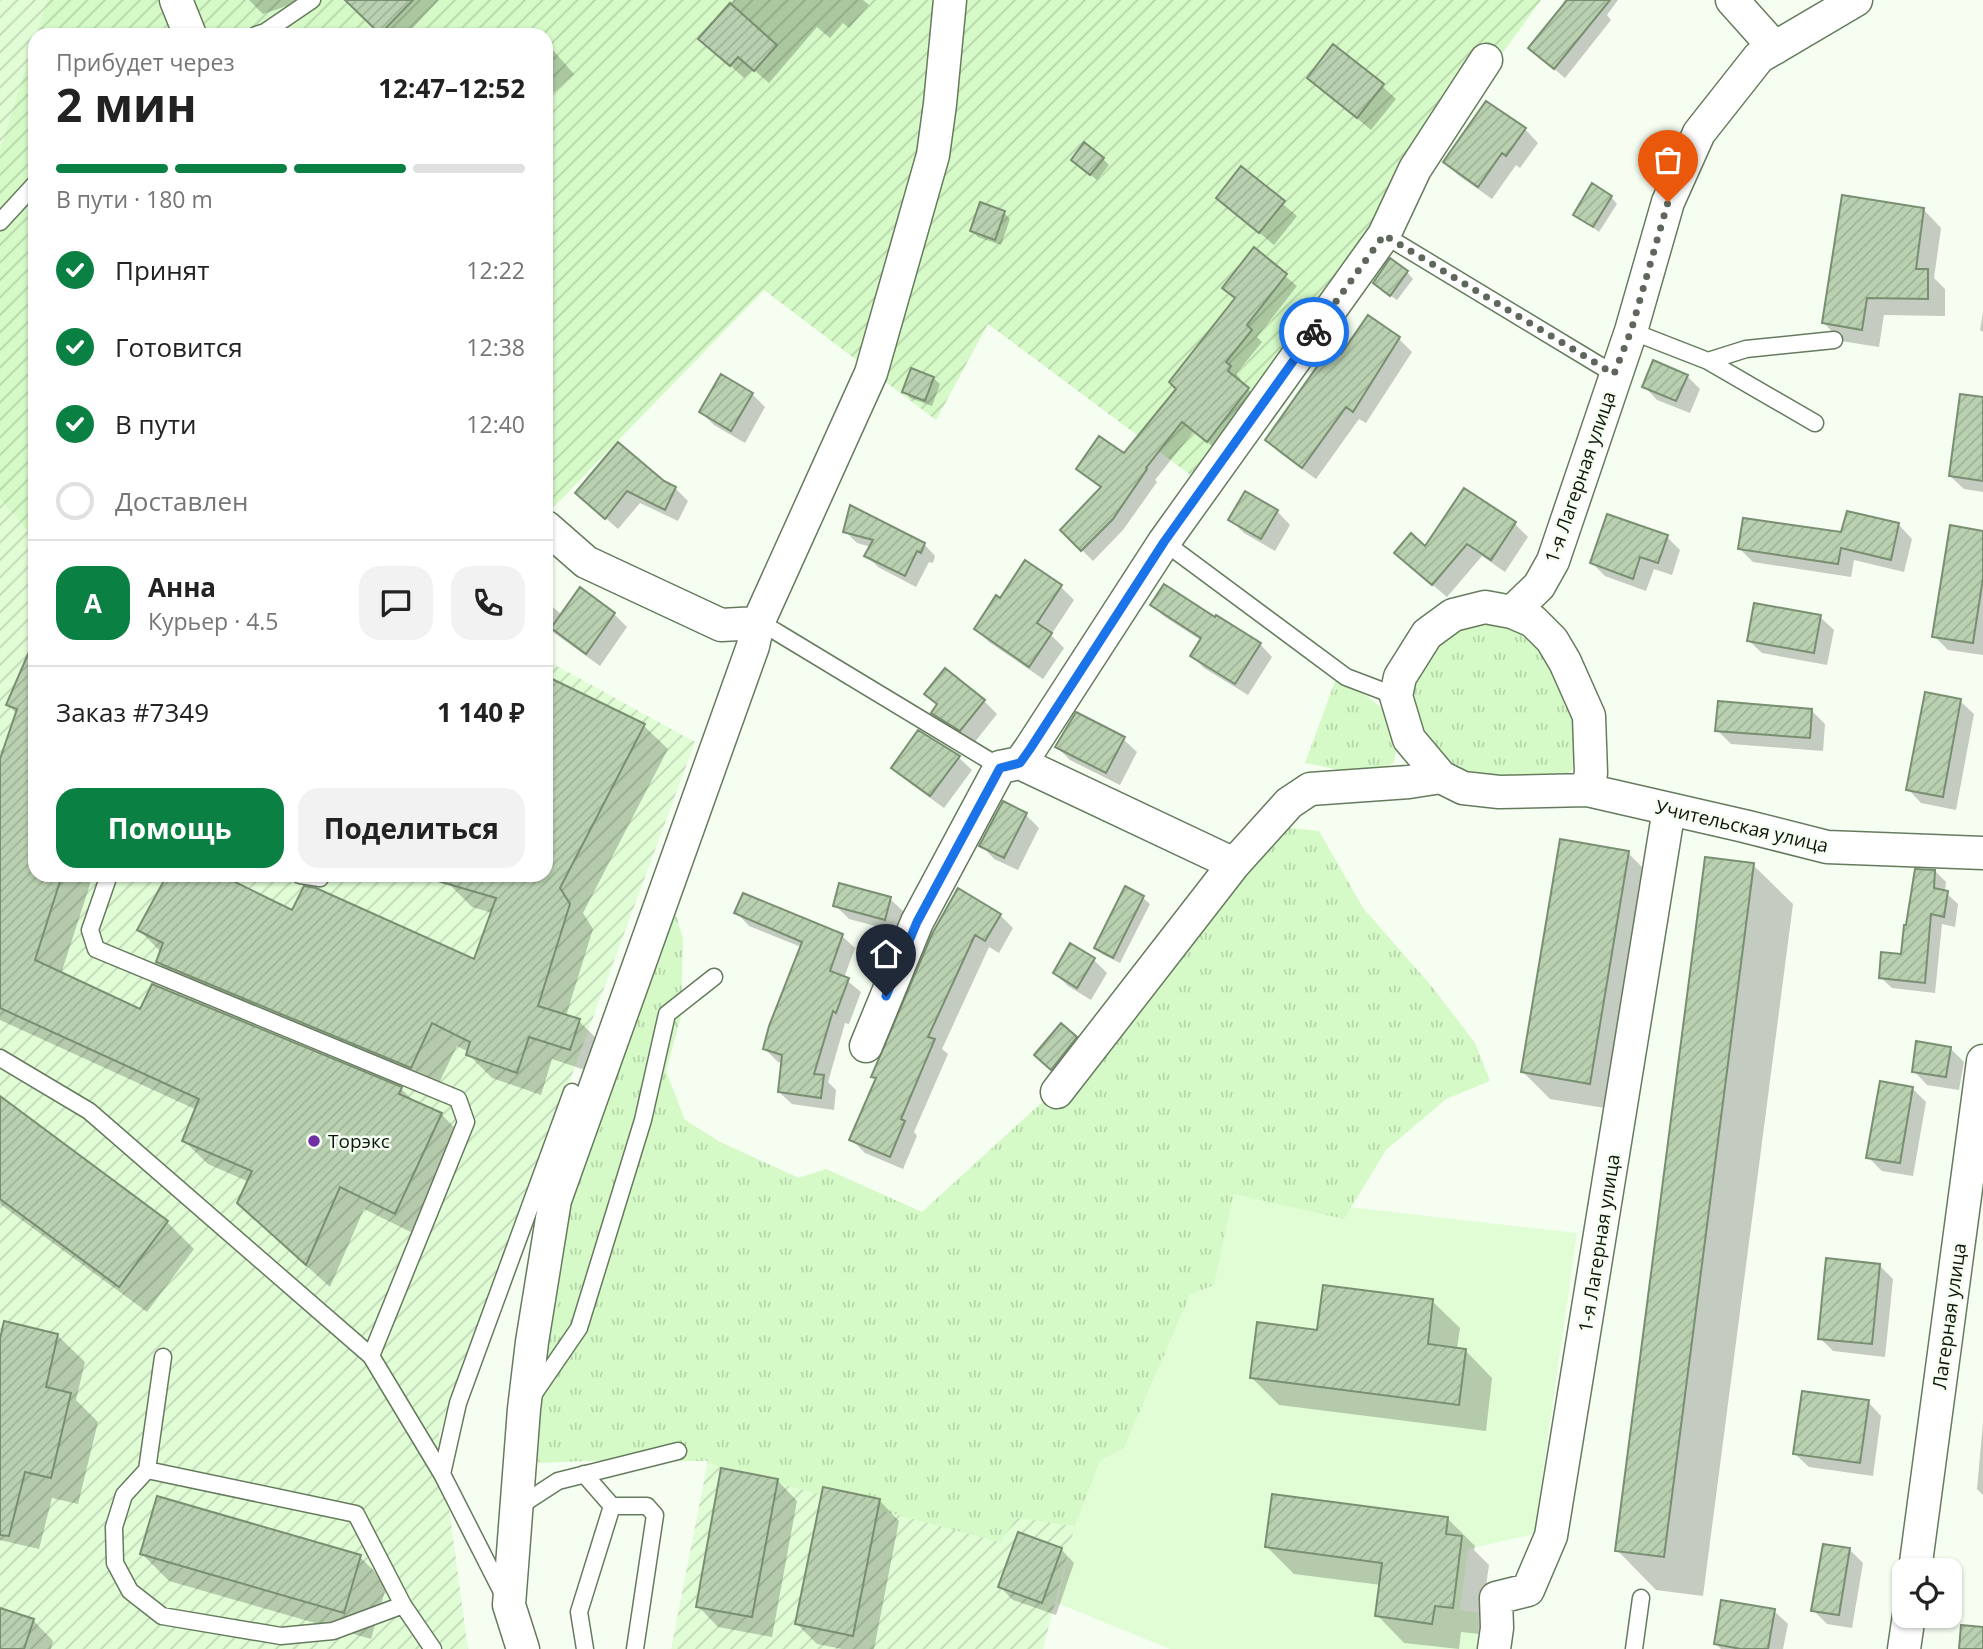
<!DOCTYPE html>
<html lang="ru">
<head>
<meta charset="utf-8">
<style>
	:root { --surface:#fff; --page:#f2f2f2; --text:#222; --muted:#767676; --line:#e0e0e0; --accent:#0b8043 }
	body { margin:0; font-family:"Open Sans",sans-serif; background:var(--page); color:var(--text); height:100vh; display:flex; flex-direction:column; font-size:26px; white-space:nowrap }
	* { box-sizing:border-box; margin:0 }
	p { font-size:23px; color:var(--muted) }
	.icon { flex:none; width:38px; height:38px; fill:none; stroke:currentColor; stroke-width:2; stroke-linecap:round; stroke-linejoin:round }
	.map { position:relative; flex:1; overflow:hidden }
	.panel { position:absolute; left:28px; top:28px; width:525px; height:854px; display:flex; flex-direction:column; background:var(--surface); border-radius:21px; box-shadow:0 2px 5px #0004 }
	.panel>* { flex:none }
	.fabs { position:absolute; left:1892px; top:1558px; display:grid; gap:14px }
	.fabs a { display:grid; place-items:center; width:70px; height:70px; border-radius:14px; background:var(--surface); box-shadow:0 2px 5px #0004; font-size:35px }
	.pin { position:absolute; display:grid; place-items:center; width:60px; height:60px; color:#fff; margin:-72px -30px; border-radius:50% 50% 50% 0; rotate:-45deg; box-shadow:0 0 7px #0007 }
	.pin .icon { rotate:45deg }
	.courier { position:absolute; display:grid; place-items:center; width:70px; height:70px; margin:-35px; border:5px solid #1a73e8; border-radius:50%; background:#fff; color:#222; box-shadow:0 2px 9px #0007 }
	.summary em { font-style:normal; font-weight:700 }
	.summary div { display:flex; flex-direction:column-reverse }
	.summary { display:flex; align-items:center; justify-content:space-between; height:119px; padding:0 28px }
	h1 { font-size:46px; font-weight:700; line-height:52px }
	.bar { display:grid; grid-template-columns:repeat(4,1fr); gap:10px 7px; align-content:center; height:84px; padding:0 28px }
	.bar i { height:9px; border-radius:5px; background:var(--line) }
	.bar .current { background:var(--accent) }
	.bar p { grid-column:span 4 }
	.line { display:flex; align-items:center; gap:18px; padding:0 28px; border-top:2px solid var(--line) }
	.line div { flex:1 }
	.round { display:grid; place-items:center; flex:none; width:74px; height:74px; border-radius:21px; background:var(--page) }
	ol { padding:0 28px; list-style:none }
	li { display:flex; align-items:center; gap:21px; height:77px }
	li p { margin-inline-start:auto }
	li .icon { padding:7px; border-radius:50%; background:var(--accent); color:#fff; stroke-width:4 }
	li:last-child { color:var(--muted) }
	li i { width:38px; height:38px; border:4px solid var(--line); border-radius:50% }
	.action { display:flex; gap:14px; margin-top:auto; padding:14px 28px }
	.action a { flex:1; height:80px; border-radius:21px; background:var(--accent); color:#fff; font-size:28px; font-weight:700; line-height:80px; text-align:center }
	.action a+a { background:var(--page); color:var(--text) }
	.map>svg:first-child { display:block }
	.built { fill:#e1fdd6 }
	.industrial { fill:url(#industrial-furrows) }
	.grass { fill:url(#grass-tufts) }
	.garden { fill:url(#garden-furrows) }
	.shadow { fill:#0003 }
	.building { fill:url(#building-hatch); stroke:#7a8f72; stroke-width:2 }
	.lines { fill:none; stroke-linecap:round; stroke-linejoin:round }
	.service-casing { stroke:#667b5e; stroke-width:19 }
	.minor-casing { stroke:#667b5e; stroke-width:35 }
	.service { stroke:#fff; stroke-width:16 }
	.minor { stroke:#fff; stroke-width:32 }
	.done { stroke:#5f675c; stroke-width:7; stroke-dasharray:0 12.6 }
	.route { stroke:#1a73e8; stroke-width:9 }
	.poi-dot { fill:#722fa4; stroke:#f5fef1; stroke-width:2.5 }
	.labels { text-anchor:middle; stroke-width:5; stroke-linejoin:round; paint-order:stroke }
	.street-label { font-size:19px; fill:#0e160b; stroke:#f5fef1 }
	.poi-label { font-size:19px; fill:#0e160b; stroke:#f5fef1; text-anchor:start }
</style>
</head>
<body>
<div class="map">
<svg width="1983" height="1649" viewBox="0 0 1983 1649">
	<defs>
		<pattern id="industrial-furrows" width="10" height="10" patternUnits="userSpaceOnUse" patternTransform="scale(1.75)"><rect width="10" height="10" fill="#e1fdd6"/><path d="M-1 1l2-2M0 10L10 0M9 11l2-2" fill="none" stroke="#c0d8b6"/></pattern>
		<pattern id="grass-tufts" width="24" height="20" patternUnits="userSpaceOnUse" patternTransform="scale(1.75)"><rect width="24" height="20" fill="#d5f9c7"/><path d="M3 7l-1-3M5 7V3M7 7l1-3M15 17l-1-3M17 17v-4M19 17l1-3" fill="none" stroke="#b6d5aa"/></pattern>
		<pattern id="garden-furrows" width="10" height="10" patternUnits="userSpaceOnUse" patternTransform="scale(1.75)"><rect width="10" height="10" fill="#d5f9c7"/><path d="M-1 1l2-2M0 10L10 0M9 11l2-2" fill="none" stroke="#b6d5aa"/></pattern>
		<pattern id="building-hatch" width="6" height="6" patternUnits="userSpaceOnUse" patternTransform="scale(1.75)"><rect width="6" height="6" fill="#bad1b1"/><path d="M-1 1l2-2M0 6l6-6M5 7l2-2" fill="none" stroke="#9fb397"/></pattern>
	</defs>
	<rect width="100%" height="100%" fill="#f5fef1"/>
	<path class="built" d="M1234 1194 1577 1233 1534 1534 1468 1549 1460 1610 1479 1613 1477 1649H1170L1057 1603 1075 1526 1100 1461 1124 1448 1190 1295 1214 1285Z"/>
	<path class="industrial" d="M0 0H47L0 150Z
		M0 499 35 539V875H546V660L695 742 439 1434 468 1649H0Z
		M708 1461 722 1468 1075 1526 1043 1649H671Z"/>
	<path class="grass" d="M1488 617 1530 635 1553 665 1571 701 1579 735 1577 762 1572 770 1561 779 1466 776 1439 754 1419 728 1410 704 1416 666 1436 638Z
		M1336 679C1359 691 1397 709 1397 740 1397 747 1395 755 1394 762 1371 780 1333 768 1305 763Z
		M1281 827 1319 831 1363 908 1433 988 1475 1043 1490 1081 1446 1099 1386 1150 1344 1219 1234 1194 1214 1285 1190 1295 1124 1448 1100 1461 1075 1526 1017 1518 1003 1537V1543L721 1468 708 1461H584L539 1463 532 1445 563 1203 671 898 683 939 681 1016 666 1071 685 1120 720 1142 799 1178 826 1169 922 1212 1040 1104 1060 1098Z"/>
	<path class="garden" d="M47 0H1541L1501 55 1386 237 1209 492 1188 473 988 324 936 420 764 290 546 515V35H36Z
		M35 38V539L0 499V150Z"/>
	<path class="shadow" d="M249 0H304L263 14Z
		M361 0H439L406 35H383L354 7Z
		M734 0H863L869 5 849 28 843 23 830 38 817 27 769 83 753 69 744 78 701 39Z
		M1565 0H1618L1607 15 1611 20 1565 78 1540 57 1565 5 1563 2Z
		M551 48 574 74 554 92 546 84V52Z
		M1309 78 1382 86 1396 99 1371 130Z
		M1525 129 1538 143 1520 168 1516 165 1492 199 1458 175 1445 162Z
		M1103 159 1109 165 1097 180 1079 166Z
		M1241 169 1297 216 1274 245 1218 198Z
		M1611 197 1617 204 1599 232 1575 214Z
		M1924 210 1941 228 1934 278 1945 289V316L1884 315 1879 347 1841 341 1824 323Z
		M1004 213 1010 219 1001 245 978 237 972 231Z
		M1254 250 1297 286 1257 337 1262 342 1236 374 1241 379 1239 381 1259 400 1218 451 1194 431 1155 480 1157 482 1123 530 1093 561 1062 530 1102 489 1078 469 1124 456 1178 389 1236 299 1224 288Z
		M1407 272 1413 279 1397 300 1381 289Z
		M1983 312V332L1980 330Z
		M1368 317 1399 339 1412 352 1366 423 1359 419 1316 479 1280 453 1267 440 1341 356Z
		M1687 376 1700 389 1690 413 1657 400 1644 386Z
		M933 378 940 384 932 406 910 398 904 391Z
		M752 394 765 407 745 443 714 425 701 412Z
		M1983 399V492L1964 489 1950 476Z
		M663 482 675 488 688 501 678 521 640 503 618 529 577 493Z
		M1277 511 1290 525 1275 551 1244 533 1231 520Z
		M1848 513 1899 525 1912 539 1904 572 1854 560 1851 577 1753 562 1740 549 1842 534Z
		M1515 524 1528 537 1505 572 1482 556 1447 597 1410 566 1425 548Z
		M845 531 924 544 935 556 933 563 929 562 916 587 878 567 867 556 871 547 857 543Z
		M1983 533V655L1948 650 1934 636Z
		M1667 537 1680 550 1672 575 1654 569 1646 591 1605 576 1592 563Z
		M1061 587 1074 600 1051 635 1064 648 1043 679 989 642 976 629 1001 600Z
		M546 601 562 615 614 614 627 627 600 666 546 627Z
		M1152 605 1260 644 1272 657 1248 695 1204 668 1192 656 1202 641 1165 617Z
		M1820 617 1834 630 1827 665 1762 653 1748 640Z
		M35 669V875H93L61 974 141 1011 401 1089 415 1102 441 1114 465 1138 419 1236 364 1209 330 1287 263 1227 249 1182 208 1164 184 1141 197 1110 0 1020V765L17 714 8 705Z
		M546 678 644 726 668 749 583 913 593 929 566 1016 579 1021 603 1045 594 1073 552 1059 541 1095 492 1078 468 1054 469 1052 457 1046 435 1091 181 986 158 962 161 952 139 930 169 875H327L325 880 219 876 293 912 475 962 492 913 472 907 448 883 451 875H546Z
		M984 701 997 714 974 743 946 726 933 713Z
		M1960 701 1974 714 1956 810 1921 803 1908 789Z
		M1811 710 1825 724 1823 751 1731 744 1717 730Z
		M1123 739 1137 752 1120 785 1070 760 1057 747Z
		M958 757 972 770 944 808 907 781 894 768Z
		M1026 815 1039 828 1018 870 994 859 981 845Z
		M1628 853 1655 880 1617 1110 1550 1099 1523 1072Z
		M1753 865 1793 904 1703 1596 1656 1590 1617 1550Z
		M1935 871 1946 882 1945 892 1958 904 1955 927 1942 924 1935 993 1892 988 1880 977 1903 956Z
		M1125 888 1143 898 1150 904 1120 963 1102 954 1096 948Z
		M959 891 1000 915 1013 928 999 953 989 947 942 1049 948 1054 914 1132 917 1136 903 1169 865 1153 851 1139 877 1080 873 1076Z
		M890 899 904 912 898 932 849 919 835 905Z
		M737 913 842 936 855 948 844 978 861 992 849 1024 845 1023 828 1082 836 1090 834 1110 792 1104 779 1092 783 1063 778 1062 765 1049 801 947 749 926Z
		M1071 946 1094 960 1107 973 1091 1000 1068 986 1055 973Z
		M1075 1038 1089 1051 1065 1082 1050 1068Z
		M1950 1048 1964 1062 1959 1090 1927 1085 1914 1071Z
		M1912 1088 1926 1102 1913 1176 1882 1171 1868 1157Z
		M0 1098 167 1222 194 1249 147 1312 0 1204Z
		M1879 1265 1893 1279 1885 1357 1833 1351 1820 1338Z
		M1432 1301 1460 1328 1457 1349 1465 1350 1492 1378 1486 1431 1279 1405 1252 1378 1319 1332Z
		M57 1335 85 1362 76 1400 98 1422 78 1504 52 1498 39 1549 0 1540V1347Z
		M1868 1402 1881 1416 1873 1476 1809 1467 1795 1454Z
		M1983 1422V1495L1977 1489Z
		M777 1480 797 1501 772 1637 718 1627 698 1606Z
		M879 1500 899 1521 874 1649H842L817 1644 797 1624Z
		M1448 1519 1475 1546 1474 1550 1489 1565 1479 1634 1461 1632 1459 1649 1404 1643 1377 1615 1381 1585 1294 1574 1267 1547Z
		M1061 1549 1074 1563 1056 1615 1013 1600 1000 1587Z
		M1850 1550 1863 1563 1852 1628 1827 1624 1813 1610Z
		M142 1554 360 1557 387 1584 371 1639 169 1581Z
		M0 1610 33 1620 53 1641 51 1649H0Z
		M1774 1611 1788 1624 1783 1649H1721L1715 1643Z"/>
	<path class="building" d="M345 0H413L380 34Z
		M1567 0H1610L1554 69 1528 48Z
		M730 3 777 45 754 71 738 57 730 66 698 39Z
		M1333 44 1384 84 1357 118 1307 78Z
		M1486 101 1526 128 1506 156 1502 153 1478 187 1443 162Z
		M1084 142 1104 158 1090 175 1071 160Z
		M1241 166 1285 201 1259 233 1216 198Z
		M1592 183 1612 196 1593 227 1573 215Z
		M1842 195 1924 208 1916 269H1928V299L1867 298 1862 330 1822 323Z
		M980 202 1005 211 995 240 970 231Z
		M1254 247 1287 274 1247 325 1252 330 1226 362 1231 366 1228 371 1249 388 1207 442 1182 422 1146 468 1147 469 1113 519 1081 551 1060 530 1101 487 1076 469 1099 436 1124 453 1176 389 1169 382 1235 298 1222 288Z
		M1390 258 1408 271 1390 296 1373 283Z
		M1368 315 1400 337 1353 412 1346 407 1302 468 1265 440 1331 347 1341 354Z
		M1653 360 1688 375 1676 401 1642 387Z
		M911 368 934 377 925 401 902 392Z
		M721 374 753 393 731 431 699 412Z
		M1960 394 1983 397V481L1949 476Z
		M618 442 664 481 676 487 665 510 627 491 605 519 575 493Z
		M1464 488 1516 522 1491 560 1467 544 1432 585 1394 553 1411 533 1425 546Z
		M1245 491 1278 510 1261 539 1228 520Z
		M850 505 925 543 921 553 917 551 905 576 864 556 873 540 843 532Z
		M1847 511 1899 523 1891 560 1841 548 1838 564 1738 549 1743 518 1841 532Z
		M1607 514 1668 535 1658 563 1640 557 1633 579 1590 563Z
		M1950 525 1983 531V578L1973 643 1932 637Z
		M1025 560 1062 585 1037 623 1052 633 1029 667 974 629 996 595 1000 598Z
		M1164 584 1215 617 1216 615 1261 643 1235 684 1190 656 1201 638 1150 605Z
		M580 587 615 613 586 654 551 628Z
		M1754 603 1821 615 1814 653 1747 641Z
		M35 638V875H62L35 960 140 1009 152 984 402 1087 399 1094 442 1113 395 1214 340 1187 306 1265 237 1203 252 1171 182 1141 199 1099 0 1008V759L17 709 6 705Z
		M945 668 985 700 960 731 931 713 937 704 924 694Z
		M546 676 645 724 560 888 570 904 538 1006 580 1019 570 1050 529 1037 517 1073 466 1055 470 1042 432 1023 411 1068 156 962 163 943 137 930 167 875H221L292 910 304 886 316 888 474 959 496 898 438 881 439 875H546Z
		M1925 692 1961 699 1943 797 1906 790Z
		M1718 701 1812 709 1810 738 1715 731Z
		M1076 712 1125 737 1106 773 1055 747Z
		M918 730 960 756 930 796 891 768Z
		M1003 801 1027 813 1004 858 979 846Z
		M1560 839 1629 851 1590 1084 1521 1072Z
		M1705 857 1754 863 1664 1557 1615 1551Z
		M1915 869 1935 870 1934 888 1948 891 1944 917 1931 914 1925 983 1879 978 1881 952 1901 954 1904 925H1906Z
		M839 883 891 897 885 920 833 906Z
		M1125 886 1144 896 1113 958 1094 948Z
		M958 888 1001 914 985 941 975 935 928 1037 935 1039 901 1119 905 1121 890 1157 849 1140 876 1078 871 1077 932 934Z
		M743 893 843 934 830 971 849 978 836 1013 833 1011 814 1074 824 1075 821 1098 778 1092 782 1055 763 1049 769 1026 802 942 734 913Z
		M1070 943 1095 958 1077 988 1053 973Z
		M1061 1023 1077 1037 1051 1070 1034 1055Z
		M1916 1041 1951 1047 1946 1077 1912 1072Z
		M1880 1081 1913 1087 1900 1163 1866 1158Z
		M0 1096 168 1221 119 1287 0 1199Z
		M1826 1258 1880 1264 1872 1344 1818 1339Z
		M1323 1285 1433 1299 1428 1344 1466 1349 1459 1405 1250 1378 1257 1322 1317 1330Z
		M4 1321 58 1334 46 1387 71 1393 51 1478 25 1472 9 1536 0 1535V1339Z
		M1802 1391 1869 1400 1860 1463 1793 1454Z
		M721 1468 778 1479 752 1617 696 1607Z
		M823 1487 880 1499 853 1636 795 1624Z
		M1272 1494 1448 1517 1446 1534 1462 1536 1453 1608 1435 1606 1432 1624 1375 1616 1382 1563 1265 1547Z
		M157 1496 361 1555 344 1613 140 1554Z
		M1018 1532 1062 1548 1042 1603 998 1587Z
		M1823 1544 1850 1548 1839 1615 1811 1611Z
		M1721 1600 1775 1609 1768 1649H1741L1714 1644Z
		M0 1608 34 1619 24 1649H0Z
		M1961 1625 1983 1627V1649H1959Z"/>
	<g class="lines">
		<g class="service-casing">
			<path id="service" d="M256 35 265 32 312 0
				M0 222 35 184
				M1384 235 1614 374
				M1631 331 1708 361 1815 423
				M1708 361 1746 349 1834 340
				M1164 542 1346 677 1396 696
				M758 623 775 631 1000 767
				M109 875 90 930 96 949 458 1099 466 1122 371 1356 442 1474 504 1596
				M300 875 320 878 322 875
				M0 1058 89 1111 371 1356
				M163 1357 147 1470 356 1514 403 1605 433 1649
				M531 1398 579 1328 643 1120 667 1014 714 977
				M147 1470 124 1495 114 1527 115 1563 130 1591 162 1616 281 1636 333 1631 403 1605
				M442 1474 458 1403 572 1092
				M584 1474 612 1506
				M518 1507 558 1481 678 1451
				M585 1649 579 1612 612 1506H647L655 1515 635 1649
				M1634 1649 1641 1598"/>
		</g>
		<g class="minor-casing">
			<path id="minor" d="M176 0 190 35
				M1732 0 1775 48
				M546 527 586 562 721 625 758 623
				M1512 612 1539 586 1553 561 1631 331 1668 202 1699 133 1759 57 1856 0
				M1020 763 1234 864
				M1587 790 1591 773 1589 716 1565 662 1552 640 1533 621 1512 612 1485 607 1453 615 1427 634 1400 677 1396 696 1409 739 1441 777 1463 788 1499 792 1587 790 1744 826 1827 847 1983 853
				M866 1046 917 922 1000 767 1020 763 1030 749 1164 542 1384 235 1415 169 1486 60
				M1057 1092 1234 864 1289 803 1310 789 1409 782 1441 777
				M1915 1570 1983 1061
				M523 1649 509 1605 524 1409 532 1342 555 1200 753 646 758 623 871 373 933 155 940 104 950 0
				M1494 1649 1497 1628 1496 1598 1528 1590 1551 1536 1669 809
				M1904 1649 1909 1615"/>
		</g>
		<use href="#service" class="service"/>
		<use href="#minor" class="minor"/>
	</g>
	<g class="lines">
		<path class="done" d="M1314 332 1384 235 1614 374 1631 331 1668 202"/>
		<path class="route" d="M886 996 917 922 1000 768 1020 763 1030 749 1164 542 1314 332"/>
	</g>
	<circle class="poi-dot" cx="314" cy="1141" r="7"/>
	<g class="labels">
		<g class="street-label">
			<text transform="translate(1580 477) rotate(-71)" y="7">1-я Лагерная улица</text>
			<text transform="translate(1742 826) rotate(13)" y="7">Учительская улица</text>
			<text transform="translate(1599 1243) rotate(-81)" y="7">1-я Лагерная улица</text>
			<text transform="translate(1949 1316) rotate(-82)" y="7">Лагерная улица</text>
		</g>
		<g class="poi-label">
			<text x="328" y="1148">Торэкс</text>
		</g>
	</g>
</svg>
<div class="fabs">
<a><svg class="icon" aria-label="locate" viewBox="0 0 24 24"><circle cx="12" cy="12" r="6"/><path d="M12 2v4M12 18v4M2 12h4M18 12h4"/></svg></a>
</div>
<div class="pin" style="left:1668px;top:202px;background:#ea580c"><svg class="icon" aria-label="bag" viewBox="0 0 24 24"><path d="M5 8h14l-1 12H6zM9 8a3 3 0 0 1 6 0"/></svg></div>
<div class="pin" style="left:886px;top:996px;background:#1f2937"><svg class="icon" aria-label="home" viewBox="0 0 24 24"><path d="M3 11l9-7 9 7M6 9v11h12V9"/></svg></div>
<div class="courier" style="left:1314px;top:332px"><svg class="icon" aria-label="bike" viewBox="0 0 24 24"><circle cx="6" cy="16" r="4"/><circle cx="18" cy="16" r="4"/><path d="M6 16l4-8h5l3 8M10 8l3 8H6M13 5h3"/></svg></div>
<section class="panel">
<div class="summary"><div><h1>2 мин</h1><p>Прибудет через</p></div><em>12:47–12:52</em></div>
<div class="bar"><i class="current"></i><i class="current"></i><i class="current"></i><i></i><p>В пути · 180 m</p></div>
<ol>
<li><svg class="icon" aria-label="check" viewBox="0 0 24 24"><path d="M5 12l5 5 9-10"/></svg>Принят<p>12:22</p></li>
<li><svg class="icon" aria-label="check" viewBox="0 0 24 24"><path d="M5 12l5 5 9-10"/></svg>Готовится<p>12:38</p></li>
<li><svg class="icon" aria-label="check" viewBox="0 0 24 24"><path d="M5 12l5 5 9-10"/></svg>В пути<p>12:40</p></li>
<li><i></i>Доставлен</li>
</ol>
<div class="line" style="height:126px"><b class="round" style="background:var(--accent);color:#fff">А</b><div><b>Анна</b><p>Курьер · 4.5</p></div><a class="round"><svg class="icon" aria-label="chat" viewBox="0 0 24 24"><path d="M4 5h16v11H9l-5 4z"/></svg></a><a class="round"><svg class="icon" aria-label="phone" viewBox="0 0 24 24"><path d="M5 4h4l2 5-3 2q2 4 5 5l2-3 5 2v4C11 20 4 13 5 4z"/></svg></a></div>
<div class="line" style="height:91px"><div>Заказ #7349</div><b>1 140 ₽</b></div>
<div class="action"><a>Помощь</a><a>Поделиться</a></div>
</section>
</div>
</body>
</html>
